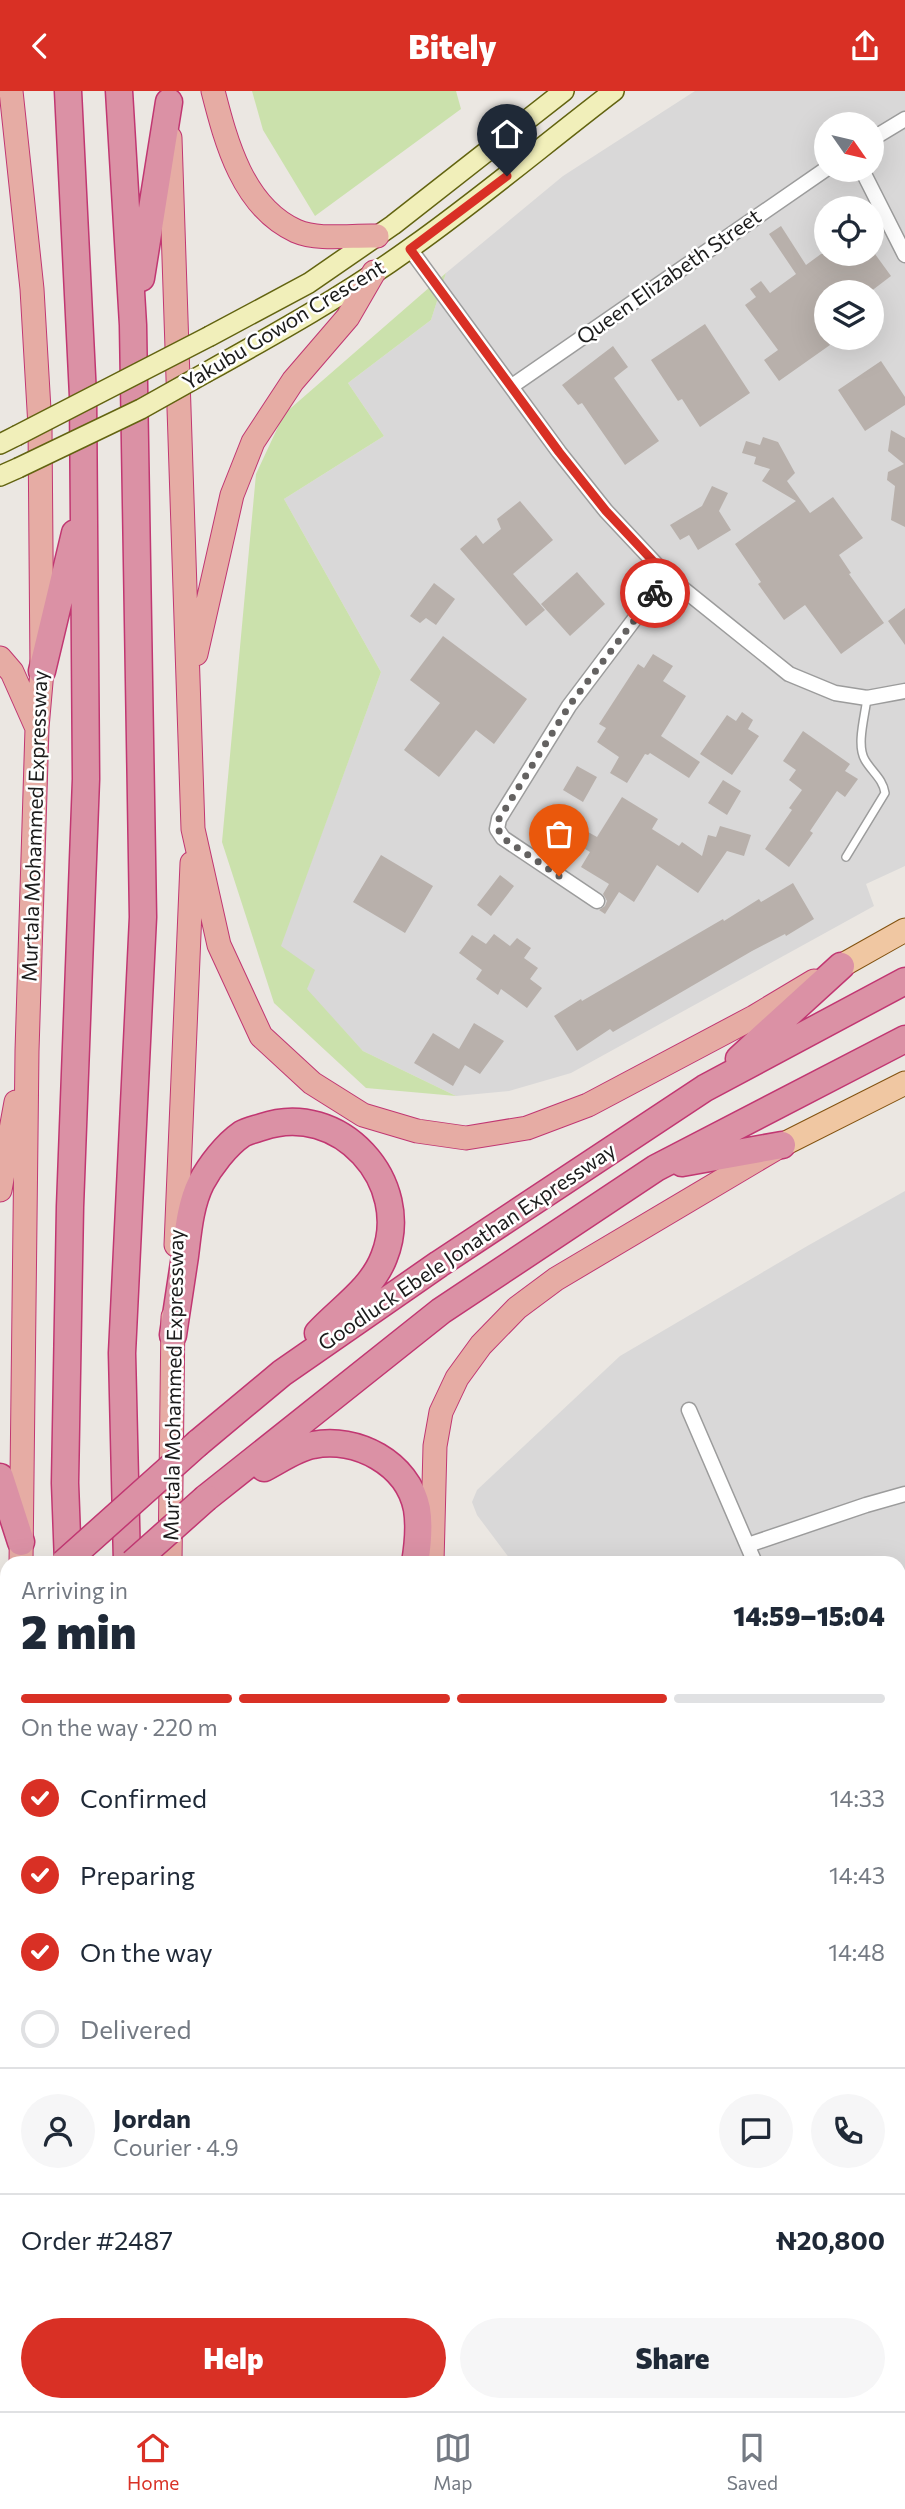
<!DOCTYPE html>
<html lang="en">
<head>
<meta charset="utf-8">
<style>
	:root { --surface:#fff; --page:#f6f6f7; --text:#1f2937; --muted:#747a83; --line:#e0e1e3; --accent:#d93025 }
	body { margin:0; font-family:Commissioner,sans-serif; background:var(--page); color:var(--text); height:100vh; display:flex; flex-direction:column; font-size:26px; white-space:nowrap }
	* { box-sizing:border-box; margin:0 }
	p { font-size:23px; color:var(--muted) }
	.icon { flex:none; width:38px; height:38px; fill:none; stroke:currentColor; stroke-width:2; stroke-linecap:round; stroke-linejoin:round }
	.map { position:relative; flex:1; overflow:hidden }
	.side { position:absolute; left:0px; top:1465px; width:906px; height:856px; display:flex; flex-direction:column; background:var(--surface); border-radius:21px 21px 0 0; box-shadow:0 7px 28px #0002 }
	.side>* { flex:none }
	.needle { width:46px; rotate:124deg }
	.fabs { position:absolute; left:814px; top:21px; display:grid; gap:14px }
	.fabs a { display:grid; place-items:center; width:70px; height:70px; border-radius:50%; background:var(--surface); box-shadow:0 7px 28px #0002; font-size:35px }
	.pin { position:absolute; display:grid; place-items:center; width:60px; height:60px; color:#fff; margin:-72px -30px; border-radius:50% 50% 50% 0; rotate:-45deg; box-shadow:0 0 7px #0007 }
	.pin .icon { rotate:45deg }
	.courier { position:absolute; display:grid; place-items:center; width:70px; height:70px; margin:-35px; border:5px solid #d93025; border-radius:50%; background:#fff; color:#222; box-shadow:0 2px 9px #0007 }
	.overview em { font-style:normal; font-weight:800 }
	.overview div { display:flex; flex-direction:column-reverse }
	.overview { display:flex; align-items:center; justify-content:space-between; height:119px; padding:0 21px }
	h1 { font-size:46px; font-weight:800; line-height:52px }
	.bar { display:grid; grid-template-columns:repeat(4,1fr); gap:10px 7px; align-content:center; height:84px; padding:0 21px }
	.bar i { height:9px; border-radius:5px; background:var(--line) }
	.bar .on { background:var(--accent) }
	.bar p { grid-column:span 4 }
	.line { display:flex; align-items:center; gap:18px; padding:0 21px; border-top:2px solid var(--line) }
	.line div { flex:1 }
	.round { display:grid; place-items:center; flex:none; width:74px; height:74px; border-radius:37px; background:var(--page) }
	ol { padding:0 21px; list-style:none }
	li { display:flex; align-items:center; gap:21px; height:77px }
	li p { margin-inline-start:auto }
	li .icon { padding:7px; border-radius:50%; background:var(--accent); color:#fff; stroke-width:4 }
	li:last-child { color:var(--muted) }
	li i { width:38px; height:38px; border:4px solid var(--line); border-radius:50% }
	.cta { display:flex; gap:14px; margin-top:auto; padding:14px 21px }
	.cta a { flex:1; height:80px; border-radius:42px; background:var(--accent); color:#fff; font-size:28px; font-weight:800; line-height:80px; text-align:center }
	.cta a+a { background:var(--page); color:var(--text) }
	header { display:flex; justify-content:space-between; align-items:center; height:91px; padding:0 21px; background:var(--accent); color:#fff; font-size:32px; font-weight:800 }
	.menu { display:flex; justify-content:space-around; align-items:center; height:98px; border-top:2px solid var(--line); background:var(--surface); font-size:19px; color:var(--muted) }
	.menu a { display:grid; justify-items:center; gap:4px }
	.menu .on { color:var(--accent) }
	.map>svg:first-child { display:block }
	.residential { fill:#d9d8d8; fill-rule:evenodd }
	.grass { fill:#cbe1ac }
	.forest { fill:#abc69b }
	.building { fill:#b8b0ab }
	.lines { fill:none; stroke-linecap:round; stroke-linejoin:round }
	.service-casing { stroke:#9c9c9c; stroke-width:10 }
	.minor-casing { stroke:#9c9c9c; stroke-width:17 }
	.secondary-casing { stroke:#626310; stroke-width:22 }
	.primary-casing { stroke:#825210; stroke-width:25 }
	.trunk-casing { stroke:#c13772; stroke-width:25 }
	.motorway-casing { stroke:#c13772; stroke-width:29 }
	.service { stroke:#fff; stroke-width:7 }
	.minor { stroke:#fff; stroke-width:14 }
	.secondary { stroke:#f1efba; stroke-width:19 }
	.primary { stroke:#f0c7a2; stroke-width:23 }
	.trunk { stroke:#e6aca4; stroke-width:23 }
	.motorway { stroke:#db91a5; stroke-width:26 }
	.secondary-bridge-casing { stroke:#626310; stroke-width:22; stroke-linecap:butt }
	.motorway-bridge-casing { stroke:#c13772; stroke-width:29; stroke-linecap:butt }
	.secondary-bridge { stroke:#f1efba; stroke-width:19 }
	.motorway-bridge { stroke:#db91a5; stroke-width:26 }
	.done { stroke:#646261; stroke-width:7; stroke-dasharray:0 12.6 }
	.route { stroke:#d93025; stroke-width:9 }
	.labels { text-anchor:middle; stroke-width:5; stroke-linejoin:round; paint-order:stroke }
	.street-label { font-size:21px; fill:#1b1b1b; stroke:#fff }
</style>
</head>
<body>
<header><svg class="icon" aria-label="back" viewBox="0 0 24 24"><path d="M15 5l-7 7 7 7"/></svg>Bitely<svg class="icon" aria-label="share" viewBox="0 0 24 24"><path d="M12 15V3M7 8l5-5 5 5M5 13v7h14v-7"/></svg></header>
<div class="map">
<svg width="905" height="2320" viewBox="0 0 905 2320">
	<rect width="100%" height="100%" fill="#ebe7e2"/>
	<path class="residential" d="M695 0H905V775L866 793 874 815 571 982 509 1000 456 1005 363 960 306 898 280 856 381 581 284 408 384 345 348 292 431 229 446 182 563 85ZM826 33H872V79H826ZM826 117H872V163H826ZM826 201H872V247H826Z
		M905 1100V1902L900 1903V1472H513L477 1424 472 1411 477 1399 620 1265 809 1154Z
		M378 2314H586L585 2320H380Z"/>
	<path class="grass" d="M252 0H456L461 18 315 125 263 39Z
		M446 182 431 229 348 292 384 345 284 408 381 581 281 855 315 879 307 898 363 960 456 1005 366 997 274 912 222 751 256 383 284 323Z"/>
	<path class="forest" d="M905 1902V2320H585L586 2314H900V1903Z"/>
	<path class="building" d="M781 135 806 174 821 163H875L891 185 870 201H826V248L830 254 779 290 764 269 778 259 745 214 756 206 750 198 761 190 770 202 796 183 769 143Z
		M705 233 750 302 700 336 682 308 678 310 651 269Z
		M613 255 628 276 614 287 659 350 625 374 582 312 578 314 562 294Z
		M881 270 905 306V314L865 340 838 299Z
		M891 339 905 347V436L891 429 895 395 887 389 888 381 904 373 888 360Z
		M763 346 778 351 795 382 787 390 810 422 833 406 863 447 839 464 851 482 849 483 884 532 841 563 805 514 784 529 758 493 761 491 735 453 796 410 762 390 770 378 754 373 756 366 742 362 746 350 760 354Z
		M712 395 728 402 719 420 731 439 698 459 689 444 680 449 670 434 702 415Z
		M520 410 553 449 513 483 545 519 526 535 460 458 476 444 483 453 501 438 497 428Z
		M577 481 605 513 570 545 541 513Z
		M434 492 455 508 436 534 426 527 420 532 410 525Z
		M905 517V554L888 530Z
		M443 545 527 608 494 653 476 639 439 686 404 659 440 612 410 589Z
		M653 563 673 575 663 590 686 605 661 645 700 671 689 687 650 662 648 664 645 663 627 692 610 682 619 666 597 651 606 637 599 633 638 573 644 577Z
		M742 621 753 629 748 638 759 645 732 684 700 663 727 624 736 630Z
		M803 640 850 673 845 680 858 688 845 706 837 700 810 740 813 742 789 776 765 758 792 719 789 717 802 699 789 689 796 679 783 670Z
		M577 675 597 686 583 711 563 699Z
		M723 689 741 700 727 724 708 712Z
		M622 706 658 728 652 738 679 755 682 751 702 765 708 744 716 746 720 735 751 744 744 765 727 760 698 802 657 774 634 811 619 801 605 823 599 819 605 815 607 810 603 803 609 793 581 776 590 761 580 755 588 741 597 746Z
		M381 764 433 795 405 842 353 811Z
		M500 784 514 795 491 825 477 814Z
		M793 792 814 828 786 845 785 843 752 860 613 941 610 938 577 960 554 925 581 908 582 910 723 828 724 830 759 808 761 811Z
		M494 843 510 855 517 847 531 857 524 867 538 877 530 888 542 897 527 917 501 898 498 904 476 888 482 879 459 862 472 844 486 853Z
		M474 932 504 950 480 983 465 974 453 995 414 972 433 942 459 958Z"/>
	<g class="lines">
		<g class="service-casing">
			<path id="service" d="M846 766 885 702C883 688 872 681 865 669 856 654 865 625 867 607
				M370 2314 372 2320
				M456 2314 464 2320"/>
		</g>
		<g class="minor-casing">
			<path id="minor" d="M872 48 905 28
				M862 79 905 164
				M410 158 559 361 606 420 667 485 789 583 835 602 867 607 905 600
				M512 295 826 78
				M597 810 503 747 497 738 499 728 569 615 667 485
				M689 1319 755 1472
				M748 1454 866 1414 905 1403
				M900 1684 905 1682"/>
		</g>
		<g class="secondary-casing">
			<path id="secondary" d="M210 245 309 192 393 134 564 0
				M207 281C277 242 347 203 412 156 481 107 546 52 614 0
				M0 353 16 345
				M0 385 18 377"/>
		</g>
		<g class="primary-casing">
			<path id="primary" d="M841 875 905 839
				M782 1054 905 992"/>
		</g>
		<g class="trunk-casing">
			<path id="trunk" d="M11 0 32 198 40 336 42 580 37 637 27 960 21 1472
				M213 0C226 51 243 116 296 140 319 150 352 144 377 145
				M170 47 193 738 219 854 261 945 312 992 363 1024 417 1040 466 1047 527 1037 588 1014 754 926 814 890
				M196 563 232 404 253 351 293 290 348 226 374 181
				M0 567 12 581 36 635
				M0 1099 16 1011
				M176 1154 192 772
				M170 1472 173 1226
				M432 1472 435 1355 441 1321 457 1287 481 1254 517 1217 556 1188 775 1058
				M0 2015 7 2022
				M131 2314 133 2320
				M301 2314 303 2320"/>
		</g>
		<g class="motorway-casing">
			<path id="motorway" d="M119 0 133 234 143 826 122 1262 127 1472
				M141 187 169 11
				M42 580 75 442
				M739 968 841 875
				M682 1072 782 1054
				M173 1244C177 1217 181 1191 185 1165 188 1141 190 1114 201 1092 210 1075 226 1054 242 1043 247 1040 256 1038 262 1036 339 1009 414 1091 384 1166 372 1198 340 1218 318 1242
				M198 1352 282 1282 439 1173 705 997 905 890
				M264 1377C280 1369 296 1357 313 1354 356 1345 408 1372 417 1418 420 1436 418 1454 415 1472
				M0 1386 21 1451
				M206 1407 441 1220 656 1077 905 948
				M68 1472 65 1392 70 1116 86 688 83 305 68 0
				M0 1534 7 1527
				M0 1600 7 1593
				M0 1905 7 1897
				M185 2314 187 2320
				M243 2314 245 2320"/>
		</g>
		<use href="#service" class="service"/>
		<use href="#minor" class="minor"/>
		<use href="#secondary" class="secondary"/>
		<use href="#primary" class="primary"/>
		<use href="#trunk" class="trunk"/>
		<use href="#motorway" class="motorway"/>
		<g class="secondary-bridge-casing">
			<path id="secondary-bridge" d="M16 345 210 245
				M18 377 141 318 207 281"/>
		</g>
		<g class="motorway-bridge-casing">
			<path id="motorway-bridge" d="M64 1472 198 1352
				M133 1472 206 1407"/>
		</g>
		<use href="#secondary-bridge" class="secondary-bridge"/>
		<use href="#motorway-bridge" class="motorway-bridge"/>
	</g>
	<g class="lines">
		<path class="done" d="M559 785 503 747 498 738 499 728 569 615 655 502"/>
		<path class="route" d="M507 85 410 158 559 361 606 420 667 485 655 502"/>
	</g>
	<g class="labels">
		<g class="street-label">
			<text transform="translate(669 186) rotate(-35)" y="7">Queen Elizabeth Street</text>
			<text transform="translate(284 234) rotate(-31)" y="7">Yakubu Gowon Crescent</text>
			<text transform="translate(35 735) rotate(-88)" y="7">Murtala Mohammed Expressway</text>
			<text transform="translate(467 1156) rotate(-34)" y="7">Goodluck Ebele Jonathan Expressway</text>
			<text transform="translate(174 1294) rotate(-89)" y="7">Murtala Mohammed Expressway</text>
		</g>
	</g>
</svg>
<div class="fabs">
<a><svg class="needle" viewBox="-14 -14 28 28"><path d="M0-13l5 13h-10z" fill="#e53935"/><path d="M0 13l5-13h-10z" fill="#747a83"/></svg></a>
<a><svg class="icon" aria-label="locate" viewBox="0 0 24 24"><circle cx="12" cy="12" r="6"/><path d="M12 2v4M12 18v4M2 12h4M18 12h4"/></svg></a>
<a><svg class="icon" aria-label="layers" viewBox="0 0 24 24"><path d="M12 4l9 5-9 5-9-5zM3 14l9 5 9-5"/></svg></a>
</div>
<div class="pin" style="left:559px;top:785px;background:#ea580c"><svg class="icon" aria-label="bag" viewBox="0 0 24 24"><path d="M5 8h14l-1 12H6zM9 8a3 3 0 0 1 6 0"/></svg></div>
<div class="pin" style="left:507px;top:85px;background:#1f2937"><svg class="icon" aria-label="home" viewBox="0 0 24 24"><path d="M3 11l9-7 9 7M6 9v11h12V9"/></svg></div>
<div class="courier" style="left:655px;top:502px"><svg class="icon" aria-label="bike" viewBox="0 0 24 24"><circle cx="6" cy="16" r="4"/><circle cx="18" cy="16" r="4"/><path d="M6 16l4-8h5l3 8M10 8l3 8H6M13 5h3"/></svg></div>
<section class="side">
<div class="overview"><div><h1>2 min</h1><p>Arriving in</p></div><em>14:59–15:04</em></div>
<div class="bar"><i class="on"></i><i class="on"></i><i class="on"></i><i></i><p>On the way · 220 m</p></div>
<ol>
<li><svg class="icon" aria-label="check" viewBox="0 0 24 24"><path d="M5 12l5 5 9-10"/></svg>Confirmed<p>14:33</p></li>
<li><svg class="icon" aria-label="check" viewBox="0 0 24 24"><path d="M5 12l5 5 9-10"/></svg>Preparing<p>14:43</p></li>
<li><svg class="icon" aria-label="check" viewBox="0 0 24 24"><path d="M5 12l5 5 9-10"/></svg>On the way<p>14:48</p></li>
<li><i></i>Delivered</li>
</ol>
<div class="line" style="height:126px"><a class="round"><svg class="icon" aria-label="person" viewBox="0 0 24 24"><circle cx="12" cy="8" r="4"/><path d="M4 21q1-7 8-7t8 7"/></svg></a><div><b>Jordan</b><p>Courier · 4.9</p></div><a class="round"><svg class="icon" aria-label="chat" viewBox="0 0 24 24"><path d="M4 5h16v11H9l-5 4z"/></svg></a><a class="round"><svg class="icon" aria-label="phone" viewBox="0 0 24 24"><path d="M5 4h4l2 5-3 2q2 4 5 5l2-3 5 2v4C11 20 4 13 5 4z"/></svg></a></div>
<div class="line" style="height:91px"><div>Order #2487</div><b>₦20,800</b></div>
<div class="cta"><a>Help</a><a>Share</a></div>
</section>
</div>
<nav class="menu">
<a class="on"><svg class="icon" aria-label="home" viewBox="0 0 24 24"><path d="M3 11l9-7 9 7M6 9v11h12V9"/></svg>Home</a>
<a><svg class="icon" aria-label="map" viewBox="0 0 24 24"><path d="M3 6l6-2 6 2 6-2v14l-6 2-6-2-6 2zM9 4v14M15 6v14"/></svg>Map</a>
<a><svg class="icon" aria-label="saved" viewBox="0 0 24 24"><path d="M7 4h10v16l-5-4-5 4z"/></svg>Saved</a>
</nav>
</body>
</html>
